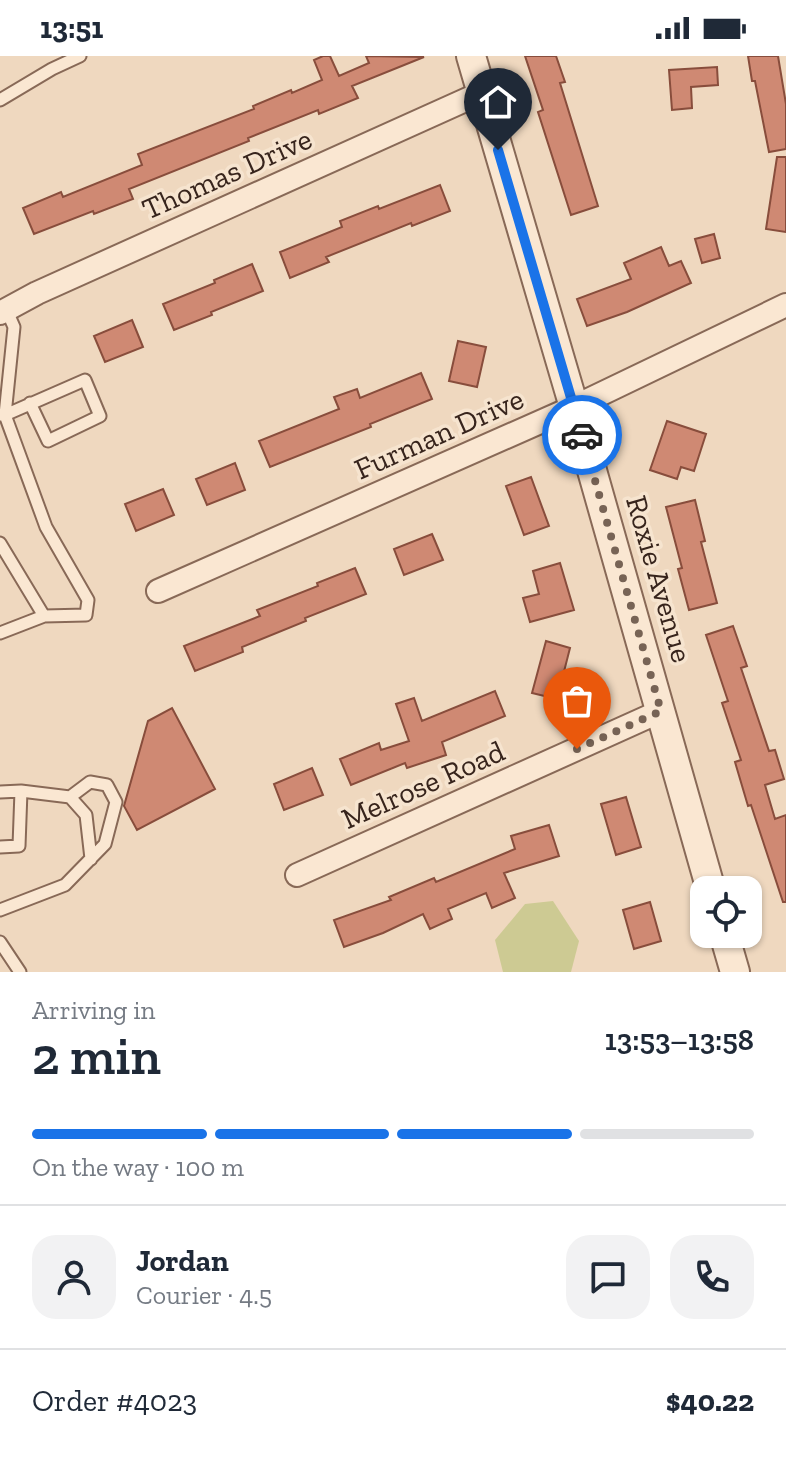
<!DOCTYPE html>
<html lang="en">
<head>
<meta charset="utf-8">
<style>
	:root { --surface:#fff; --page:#f2f2f3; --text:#1f2937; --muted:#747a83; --line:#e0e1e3; --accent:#1a73e8 }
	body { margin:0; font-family:"Zilla Slab",serif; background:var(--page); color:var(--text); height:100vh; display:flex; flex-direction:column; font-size:30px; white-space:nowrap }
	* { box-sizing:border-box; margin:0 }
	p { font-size:26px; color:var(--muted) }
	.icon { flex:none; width:44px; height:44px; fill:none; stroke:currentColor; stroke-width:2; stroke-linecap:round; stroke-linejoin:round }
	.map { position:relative; height:916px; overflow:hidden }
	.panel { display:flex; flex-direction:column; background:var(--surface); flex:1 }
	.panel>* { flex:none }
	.fabs { position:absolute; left:690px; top:820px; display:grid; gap:16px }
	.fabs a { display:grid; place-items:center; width:72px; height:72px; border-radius:16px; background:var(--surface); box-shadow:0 2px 6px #0004; font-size:40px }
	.pin { position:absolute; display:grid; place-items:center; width:68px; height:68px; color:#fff; margin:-82px -34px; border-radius:50% 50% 50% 0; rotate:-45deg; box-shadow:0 0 8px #0007 }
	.pin .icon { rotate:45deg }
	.courier { position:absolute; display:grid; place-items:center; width:80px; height:80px; margin:-40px; border:6px solid #1a73e8; border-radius:50%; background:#fff; color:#222; box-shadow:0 2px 10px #0007 }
	.overview em { font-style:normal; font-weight:600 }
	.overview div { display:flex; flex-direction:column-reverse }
	.overview { display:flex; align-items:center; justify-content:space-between; height:136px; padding:0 32px }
	h1 { font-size:52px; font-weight:600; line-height:60px }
	.bar { display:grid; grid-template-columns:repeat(4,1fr); gap:12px 8px; align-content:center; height:96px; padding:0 32px }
	.bar i { height:10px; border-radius:6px; background:var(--line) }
	.bar .selected { background:var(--accent) }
	.bar p { grid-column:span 4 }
	.line { display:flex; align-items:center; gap:20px; padding:0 32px; border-top:2px solid var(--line) }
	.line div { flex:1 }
	.round { display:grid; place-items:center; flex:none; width:84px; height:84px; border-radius:24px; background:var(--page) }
	.status { display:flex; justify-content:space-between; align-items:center; height:56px; padding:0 40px; background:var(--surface); direction:ltr }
	.status svg { height:22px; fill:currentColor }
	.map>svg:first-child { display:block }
	.green { fill:#cdca93 }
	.building { fill:#cf8973; stroke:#884d3c; stroke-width:2 }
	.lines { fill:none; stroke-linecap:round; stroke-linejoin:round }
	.service-casing { stroke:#886957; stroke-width:15 }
	.minor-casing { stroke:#886957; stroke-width:26 }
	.tertiary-casing { stroke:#886957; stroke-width:32 }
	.service { stroke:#fae7d2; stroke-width:11 }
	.minor { stroke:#fae7d2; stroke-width:22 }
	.tertiary { stroke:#fae7d2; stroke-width:28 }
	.done { stroke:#776355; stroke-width:8; stroke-dasharray:0 14.4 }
	.route { stroke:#1a73e8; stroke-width:10 }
	.labels { text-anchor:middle; stroke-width:7; stroke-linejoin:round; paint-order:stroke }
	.street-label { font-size:30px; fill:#37241c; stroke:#f6e4cf }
</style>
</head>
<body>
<div class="status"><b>13:51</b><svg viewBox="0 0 49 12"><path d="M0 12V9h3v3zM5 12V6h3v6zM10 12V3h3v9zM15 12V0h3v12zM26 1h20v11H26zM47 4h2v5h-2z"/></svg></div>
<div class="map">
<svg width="786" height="916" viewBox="0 0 786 916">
	<rect width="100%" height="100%" fill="#efd8bf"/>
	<path class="green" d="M553 845 579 885 571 916H503L495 884 525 848Z"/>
	<path class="building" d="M323 0H330L339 20 369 7 366 0 424 1 352 30 358 42 319 58 318 54 248 82 249 85 129 133 133 143 94 158 93 155 34 178 23 152 61 136 63 141 142 109 138 98 254 53 253 50 291 34 292 37 322 24 314 4Z
		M525 0H556L565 26 560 27 598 150 571 159 538 56 543 54Z
		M748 0H778L786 48V93L769 96 755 25H752Z
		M717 11 718 29 691 31 692 52 672 54 669 14Z
		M777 101H786V176L766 173Z
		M440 129 450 155 412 170 411 167 326 201 329 206 290 222 280 196 342 171 340 165 378 150 379 153Z
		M714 178 720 202 702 207 695 183Z
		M661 191 669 210 681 205 691 227 627 256 587 270 577 243 631 223 624 207Z
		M252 208 263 235 211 256 212 259 174 274 163 248 215 227 214 224Z
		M132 264 143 291 105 306 94 280Z
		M458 285 486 291 477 331 449 325Z
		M421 317 432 343 370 368 371 371 270 411 259 385 339 353 334 341 357 333 360 342Z
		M667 365 706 378 694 415 681 411 677 423 650 414Z
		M235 407 245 434 207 449 196 423Z
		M531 421 549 470 524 479 506 430Z
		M163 433 174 459 136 475 125 448Z
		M695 444 705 485 701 486 717 547 689 554 678 513 682 512 666 451Z
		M432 478 443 504 404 519 394 493Z
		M560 507 574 554 530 566 523 542 539 538 533 515Z
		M355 512 366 538 305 562 306 565 242 591 243 596 195 615 184 590 260 560 257 554 318 530 317 527Z
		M733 570 747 610 741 612 769 695 775 694 784 723 765 729 775 763 786 759V846H783L751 749 748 750 735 706 741 704 722 647 728 645 706 579Z
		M546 585 570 592 557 643 532 637Z
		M495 635 505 660 442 686 446 699 407 712 405 707 351 729 340 703 379 687 381 694 409 685 396 648 414 642 422 665Z
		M172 652 215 733 137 774 124 750 148 665Z
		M312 712 323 739 284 754 274 728Z
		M626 741 641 791 616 799 601 748Z
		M549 769 559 800 504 817 515 842 492 852 486 837 448 853 452 863 430 873 423 858 383 877 344 891 334 864 391 844 389 841 434 822 436 826 515 793 511 780Z
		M650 846 661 885 634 893 623 854Z"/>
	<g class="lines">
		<g class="service-casing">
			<path id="service" d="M0 44 52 13 80 0
				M7 255 14 271 5 359 85 324 100 360 48 385 30 347
				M0 359H5L46 471 88 544 86 559 44 560 0 577
				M0 487 44 560
				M0 736 21 735 70 741 90 726 107 729 116 746 105 788 65 829 0 854
				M70 741 86 759 91 803
				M0 791 19 790 21 735
				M0 886 20 916"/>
		</g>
		<g class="minor-casing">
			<path id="minor" d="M0 257 37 237 481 37
				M158 535 574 351 786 249
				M297 819 661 655"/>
		</g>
		<g class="tertiary-casing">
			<path id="tertiary" d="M471 0 574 351 711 834
				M724 878 735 916"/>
		</g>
		<use href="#service" class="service"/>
		<use href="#minor" class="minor"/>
		<use href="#tertiary" class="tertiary"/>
	</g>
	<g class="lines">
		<path class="done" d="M577 693 661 655 582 379"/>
		<path class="route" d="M498 94 582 379"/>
	</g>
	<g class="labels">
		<g class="street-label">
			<text transform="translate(227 118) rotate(-24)" y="10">Thomas Drive</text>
			<text transform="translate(439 378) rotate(-24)" y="10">Furman Drive</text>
			<text transform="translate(659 523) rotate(74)" y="10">Roxie Avenue</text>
			<text transform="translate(423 729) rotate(-24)" y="10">Melrose Road</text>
		</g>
	</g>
</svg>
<div class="fabs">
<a><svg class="icon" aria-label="locate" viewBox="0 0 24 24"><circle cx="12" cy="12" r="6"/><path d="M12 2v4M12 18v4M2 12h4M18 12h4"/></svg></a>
</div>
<div class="pin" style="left:577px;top:693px;background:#ea580c"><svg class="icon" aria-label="bag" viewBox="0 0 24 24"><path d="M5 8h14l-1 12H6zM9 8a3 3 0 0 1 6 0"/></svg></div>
<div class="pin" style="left:498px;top:94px;background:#1f2937"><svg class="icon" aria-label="home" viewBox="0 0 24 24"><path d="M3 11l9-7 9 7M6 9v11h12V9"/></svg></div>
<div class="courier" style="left:582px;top:379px"><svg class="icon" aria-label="car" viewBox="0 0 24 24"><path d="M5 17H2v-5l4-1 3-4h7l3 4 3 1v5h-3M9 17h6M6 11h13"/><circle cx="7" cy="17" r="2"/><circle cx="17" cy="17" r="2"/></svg></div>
</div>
<section class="panel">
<div class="overview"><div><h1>2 min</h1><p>Arriving in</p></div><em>13:53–13:58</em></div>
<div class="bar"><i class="selected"></i><i class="selected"></i><i class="selected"></i><i></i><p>On the way · 100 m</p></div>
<div class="line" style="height:144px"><a class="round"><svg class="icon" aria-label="person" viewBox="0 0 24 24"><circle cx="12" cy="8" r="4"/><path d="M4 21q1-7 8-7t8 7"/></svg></a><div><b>Jordan</b><p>Courier · 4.5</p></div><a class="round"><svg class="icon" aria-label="chat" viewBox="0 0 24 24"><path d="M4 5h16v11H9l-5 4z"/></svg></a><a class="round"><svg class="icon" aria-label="phone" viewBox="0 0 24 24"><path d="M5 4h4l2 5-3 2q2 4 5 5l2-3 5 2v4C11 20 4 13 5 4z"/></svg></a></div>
<div class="line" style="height:104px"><div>Order #4023</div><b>$40.22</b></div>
</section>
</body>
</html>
